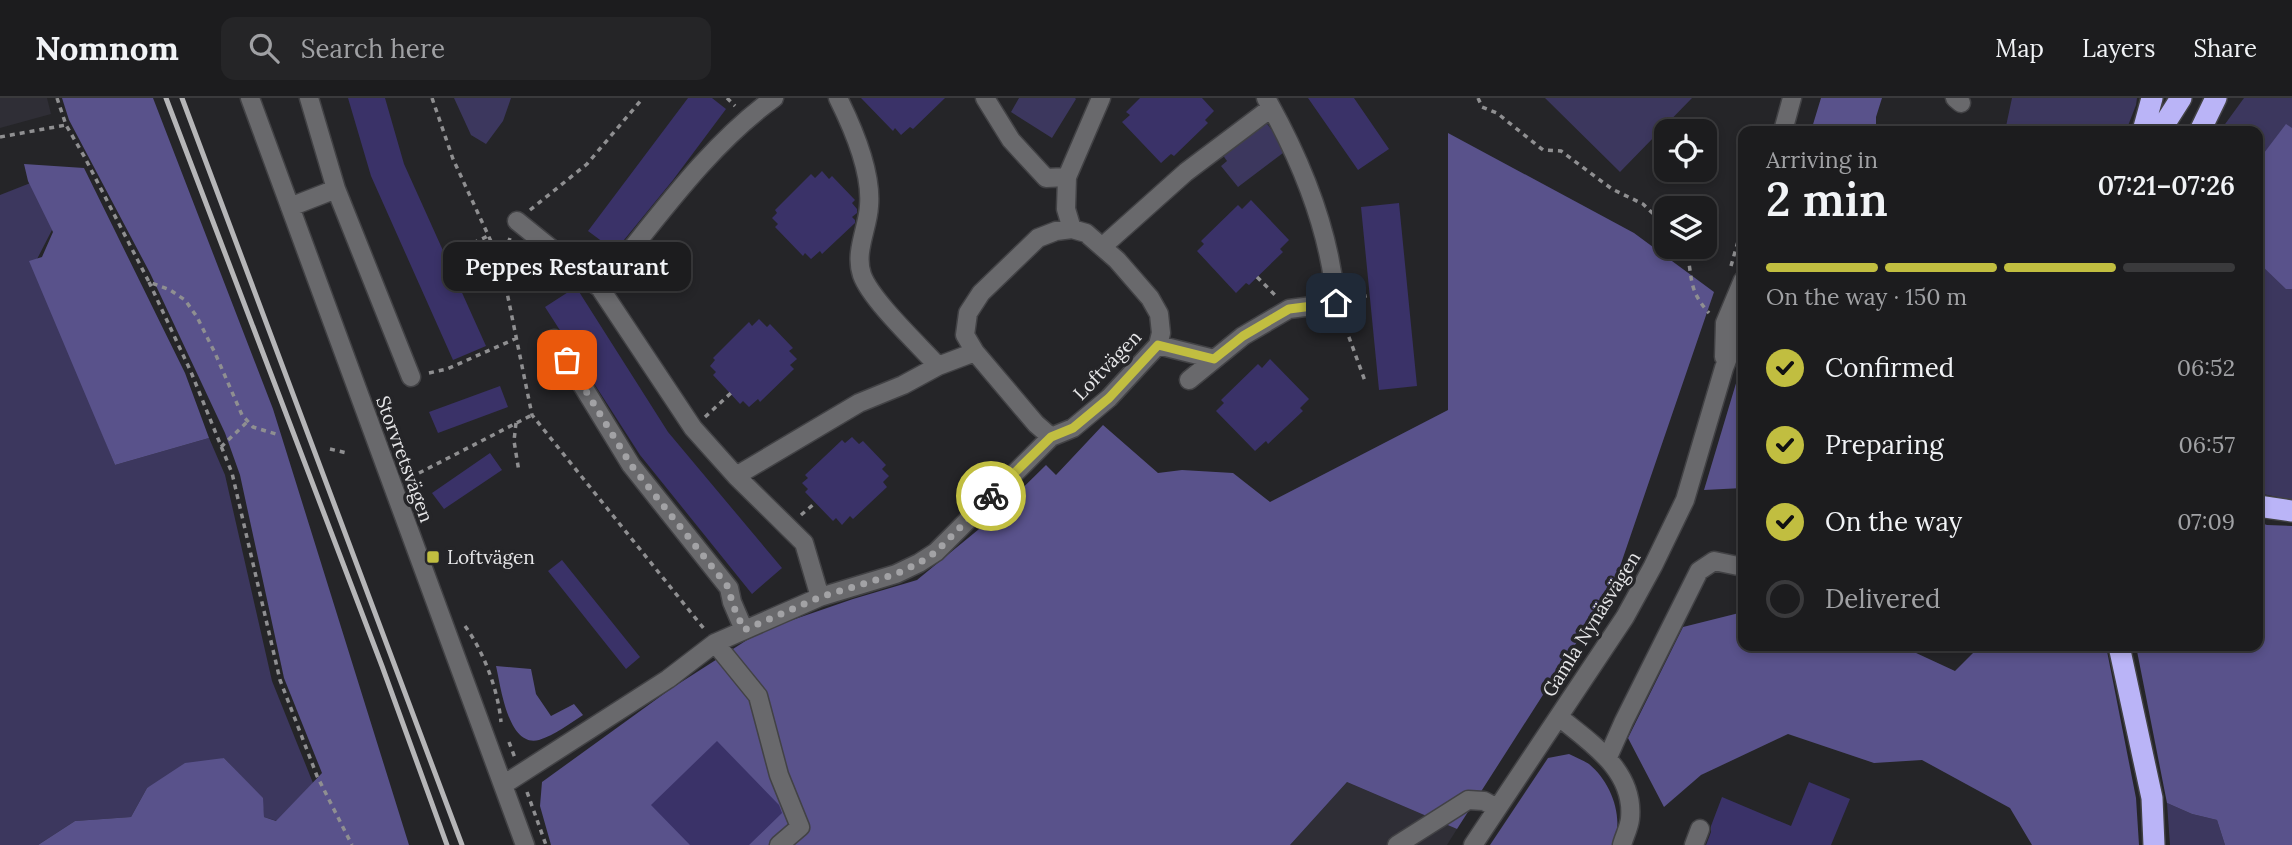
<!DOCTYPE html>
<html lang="en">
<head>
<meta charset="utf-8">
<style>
	:root { --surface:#1c1c1e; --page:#252527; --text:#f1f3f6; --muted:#a0a1a4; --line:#3a3a3c; --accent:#c1be40 }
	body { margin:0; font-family:Lora,serif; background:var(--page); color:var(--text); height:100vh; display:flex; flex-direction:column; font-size:26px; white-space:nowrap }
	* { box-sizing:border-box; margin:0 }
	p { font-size:23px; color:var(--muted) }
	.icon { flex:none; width:38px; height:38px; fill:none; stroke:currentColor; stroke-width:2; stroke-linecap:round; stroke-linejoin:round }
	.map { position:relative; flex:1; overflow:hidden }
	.panel { position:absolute; left:1738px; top:28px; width:525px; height:525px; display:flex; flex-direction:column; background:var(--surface); border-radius:14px; box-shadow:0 4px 10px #0003,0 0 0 2px var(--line) }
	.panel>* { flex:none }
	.buttons { position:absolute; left:1654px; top:21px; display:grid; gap:14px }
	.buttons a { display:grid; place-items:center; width:63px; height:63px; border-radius:14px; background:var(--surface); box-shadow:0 4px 10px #0003,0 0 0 2px var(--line); font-size:35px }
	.pin { position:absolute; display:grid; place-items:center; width:60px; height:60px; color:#fff; margin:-30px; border-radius:14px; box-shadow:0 4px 10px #0006 }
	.courier { position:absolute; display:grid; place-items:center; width:70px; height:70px; margin:-35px; border:5px solid #c1be40; border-radius:50%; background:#fff; color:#222; box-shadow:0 2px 9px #0007 }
	.bubble { position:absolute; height:49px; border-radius:14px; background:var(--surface); box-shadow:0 4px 10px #0003,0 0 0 2px var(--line); font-size:23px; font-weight:600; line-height:49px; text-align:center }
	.head em { font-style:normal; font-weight:600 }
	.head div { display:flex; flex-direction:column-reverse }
	.head { display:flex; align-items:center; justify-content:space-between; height:119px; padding:0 28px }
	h1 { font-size:46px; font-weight:600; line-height:52px }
	.bar { display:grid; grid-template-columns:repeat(4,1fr); gap:10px 7px; align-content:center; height:84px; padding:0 28px }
	.bar i { height:9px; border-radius:5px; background:var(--line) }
	.bar .active { background:var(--accent) }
	.bar p { grid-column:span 4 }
	ol { padding:0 28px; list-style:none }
	li { display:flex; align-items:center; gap:21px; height:77px }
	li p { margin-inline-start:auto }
	li .icon { padding:7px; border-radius:50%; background:var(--accent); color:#111; stroke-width:4 }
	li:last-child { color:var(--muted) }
	li i { width:38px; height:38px; border:4px solid var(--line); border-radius:50% }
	header { display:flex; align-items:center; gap:42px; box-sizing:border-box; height:98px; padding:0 35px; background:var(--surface); border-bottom:2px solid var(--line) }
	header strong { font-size:33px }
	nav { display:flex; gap:38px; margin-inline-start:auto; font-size:24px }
	.search { width:490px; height:63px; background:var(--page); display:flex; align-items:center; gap:18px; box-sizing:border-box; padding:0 24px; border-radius:14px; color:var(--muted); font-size:26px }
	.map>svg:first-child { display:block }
	.built { fill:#2f2e36 }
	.green { fill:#3c375e }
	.forest { fill:#59528b }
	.building { fill:#3a3268 }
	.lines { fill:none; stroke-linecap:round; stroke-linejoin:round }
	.minor-casing { stroke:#424245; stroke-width:21 }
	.highway-casing { stroke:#424245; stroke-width:24 }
	.path { stroke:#8f8f91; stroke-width:3.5; stroke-dasharray:5 5; stroke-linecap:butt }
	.minor { stroke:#69696c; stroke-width:18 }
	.highway { stroke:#bab4f7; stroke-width:21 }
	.rail { stroke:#b6b6b8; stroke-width:5 }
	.done { stroke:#a2a2a5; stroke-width:7; stroke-dasharray:0 12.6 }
	.route { stroke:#c1be40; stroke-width:9 }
	.poi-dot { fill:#c1be40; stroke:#252528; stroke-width:2.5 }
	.labels { text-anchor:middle; stroke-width:7; stroke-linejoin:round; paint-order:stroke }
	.street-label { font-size:19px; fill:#e6e6e8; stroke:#252528 }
	.poi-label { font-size:19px; fill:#e6e6e8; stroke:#252528; text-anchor:start }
</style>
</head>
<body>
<header>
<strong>Nomnom</strong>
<div class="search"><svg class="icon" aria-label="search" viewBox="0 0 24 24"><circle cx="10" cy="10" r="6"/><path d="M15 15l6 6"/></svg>Search here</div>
<nav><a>Map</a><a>Layers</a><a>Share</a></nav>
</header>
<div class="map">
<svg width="2292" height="747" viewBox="0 0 2292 747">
	<rect width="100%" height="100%" fill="#252528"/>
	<path class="built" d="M0 0H47L51 16 0 30Z
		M1347 684 1457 731 1447 747H1290Z"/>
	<path class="green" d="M454 0H511L503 23 486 46 471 37Z
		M1019 0H1075L1076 1 1052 40 1011 14Z
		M1545 0H1692L1620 74Z
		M2012 0H2137L2136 7 2126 33H2005Z
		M2244 0H2292V402L2258 395V33H2220Z
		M1265 23 1287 52 1238 89 1221 68 1227 63 1222 56Z
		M33 84 53 130 34 167 115 367 209 340 225 377 272 583 313 685 277 723 264 719 262 700 224 660 147 690 131 719 75 723 38 747H0V97Z
		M2167 705 2192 716 2217 722 2225 747H2170Z"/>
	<path class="forest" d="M62 0H153L273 311 409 747H38L75 723 131 719 147 690 185 665 224 660 263 700 264 719 276 723 322 675 284 580 240 377 225 335 150 175 69 22Z
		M1821 0H1882L1876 19V33H1811Z
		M2286 26 2292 30V191H2286L2258 164V97L2261 91 2264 55Z
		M1448 35 1634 135 1714 194 1614 486 1457 731 1347 684 1290 747H551L540 708 542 684 672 590 747 542 772 529 853 501 917 482 990 422 1046 367 1056 377 1103 327 1158 375 1182 372 1233 375 1270 404 1448 312Z
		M24 66 84 70 185 275 209 340 115 367 29 163 42 159 53 134 28 83Z
		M1743 262V390L1704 392Z
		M2258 424 2267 427 2292 428V747H2225L2217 722 2192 716 2167 705 2136 548H2258Z
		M1743 514V548H1901L1955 573 1980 548H2106L2136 700 2139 747H2032L2010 710 1922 662 1874 665 1788 636 1701 677 1664 709 1628 640 1683 529Z
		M496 568 531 571 536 596 551 618 574 606 583 617C569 626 555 637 539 642 508 650 501 589 496 568Z
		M1569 656C1575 659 1583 662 1589 666 1611 684 1625 720 1613 747H1490L1548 660Z"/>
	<path class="building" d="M348 0H385L404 66 486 248 453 262 371 78Z
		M688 0H712L726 11 673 82 615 153 588 133Z
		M861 0H945L913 31 910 29 901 37 895 30 893 33Z
		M1140 0H1202L1214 13 1205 22 1208 25 1174 58 1171 56 1161 65 1122 24 1130 17 1126 14Z
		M1308 0H1354L1389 51 1358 72Z
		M822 73 829 81 832 78 855 102 852 105 857 111V115L852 119 855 122V125L822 156 820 153 811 161 805 155 803 158 775 129 778 126 772 120 777 115 775 112 811 76 815 80Z
		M1251 102 1289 142 1280 151 1283 154 1249 187 1246 185 1236 195 1197 153 1204 146 1201 143 1238 107 1242 111Z
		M1399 105 1417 288 1379 292 1361 109Z
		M576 189 668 334 782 470 752 496 640 357 545 209Z
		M759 221 767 229 770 226 793 250 789 253 797 261 790 267 794 271 760 304 758 301 749 309 743 303 740 306 713 277 716 274 710 268 715 262 713 260 749 224 752 228Z
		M1270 261 1309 301 1300 310 1303 313 1268 346 1266 343 1255 353 1216 313 1224 305 1221 302 1258 266 1262 270Z
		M500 288 508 309 438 335 429 314Z
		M852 339 859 346 863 343 886 367 882 371 889 378 883 384 887 389 853 421 850 418 842 427 836 420 833 423 805 394 808 391 802 385 808 380 805 377 842 342 845 345Z
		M490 355 502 372 444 411 432 395Z
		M562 462 640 559 626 571 548 473Z
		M717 643 779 707 782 715 749 747H690L651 707Z
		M1809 684 1850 701 1831 747H1706L1711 734V728L1722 699 1791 728Z"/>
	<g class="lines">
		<g class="minor-casing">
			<path id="minor" d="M250 0 525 747
				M309 0 336 91 411 279
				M838 0C853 30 872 74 869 108 868 130 854 154 862 177 871 202 918 246 938 268
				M985 0 1011 42 1046 80 1067 79
				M1955 0 1961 5
				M1783 33 1792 0
				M290 109 336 91
				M517 123 600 190
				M1072 131 1066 111 1067 79 1101 0
				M1102 149 1186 74 1271 10
				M554 241 631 367 729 490 732 504 744 532
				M1158 247 1214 261
				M975 254 965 237 968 215 981 195 1038 140 1056 133 1072 131 1086 135 1117 162 1150 200 1159 216 1161 235 1158 247 1109 300 1073 330 1051 339
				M1724 259 1725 225 1743 182
				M1189 282 1243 238 1289 211 1336 205C1330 133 1301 62 1266 0
				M736 378 804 445 820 499
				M715 545 758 598 779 677 800 729 779 747
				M1559 619C1591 645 1635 673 1630 721 1629 730 1624 739 1622 747
				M1608 659 1624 623 1699 473 1714 463 1743 469
				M503 687 668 581 715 545 820 499 896 476 919 465 936 454 1051 339 1036 326 975 254 938 268 903 287 859 305 736 378 693 330 600 190C654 125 706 49 774 0
				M1397 747 1468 702 1484 703 1497 710
				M1473 747 1625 519 1653 468 1685 402 1724 270 1740 229 1743 199
				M1694 747 1700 731"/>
		</g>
		<g class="highway-casing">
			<path id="highway" d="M2143 33 2152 0
				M2160 33 2181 0
				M2200 33 2216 0
				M2258 408 2292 413
				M2119 548 2152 700 2154 747"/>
		</g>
		<path class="path" d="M57 0 66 27 84 58 149 184 170 192 185 202 197 219 215 255 242 317 253 329 279 337
			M432 0 453 61 501 165
			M727 0 735 8
			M1478 0 1482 9 1497 15 1543 52 1561 53 1612 91 1643 106 1666 128
			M0 39 66 27
			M530 112 587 66 643 0
			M510 140 501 165 532 317 705 532
			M1683 149C1690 158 1689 172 1692 184 1694 196 1701 206 1709 215
			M446 158 488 138
			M1731 168 1743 126
			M1257 179 1275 197
			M149 184 191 274 232 375 280 582 317 678 352 747
			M1352 201 1370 197
			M1342 220 1365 283
			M429 275 447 271 517 240
			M705 319 731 295
			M516 325 514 343 519 374
			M221 349 247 324
			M330 351 347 355
			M419 375 532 317
			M801 417 815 405
			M465 528C484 554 498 592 501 624
			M509 644 515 660
			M527 694 546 747"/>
		<use href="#minor" class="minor"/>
		<use href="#highway" class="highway"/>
		<path class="rail" d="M166 0 382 568 447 747
			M182 0 462 747"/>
	</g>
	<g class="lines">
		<path class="done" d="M567 262 631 367 729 490 732 505 744 532 820 499 896 476 919 465 936 454 991 398"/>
		<path class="route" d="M991 398 1051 339 1073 330 1109 300 1158 247 1214 261 1243 238 1289 211 1336 205"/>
	</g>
	<rect class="poi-dot" x="426" y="452" width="14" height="14" rx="3.5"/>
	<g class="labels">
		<g class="street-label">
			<text transform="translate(1107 267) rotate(-46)" y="7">Loftvägen</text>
			<text transform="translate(405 361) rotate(70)" y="7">Storvretsvägen</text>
			<text transform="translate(1591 526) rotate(-58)" y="7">Gamla Nynäsvägen</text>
		</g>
		<g class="poi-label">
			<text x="447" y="466">Loftvägen</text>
		</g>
	</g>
</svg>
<div class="buttons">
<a><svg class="icon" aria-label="locate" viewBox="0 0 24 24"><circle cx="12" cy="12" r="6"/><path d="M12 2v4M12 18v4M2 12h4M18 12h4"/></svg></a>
<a><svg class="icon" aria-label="layers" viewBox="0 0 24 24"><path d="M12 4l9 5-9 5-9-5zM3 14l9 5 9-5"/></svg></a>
</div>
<div class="pin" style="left:567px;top:262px;background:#ea580c"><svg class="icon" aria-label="bag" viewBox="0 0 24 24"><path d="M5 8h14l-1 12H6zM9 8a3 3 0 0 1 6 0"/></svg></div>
<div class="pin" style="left:1336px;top:205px;background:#1f2937"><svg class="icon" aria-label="home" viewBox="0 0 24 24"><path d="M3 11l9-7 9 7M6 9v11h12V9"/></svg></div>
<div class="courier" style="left:991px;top:398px"><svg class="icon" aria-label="bike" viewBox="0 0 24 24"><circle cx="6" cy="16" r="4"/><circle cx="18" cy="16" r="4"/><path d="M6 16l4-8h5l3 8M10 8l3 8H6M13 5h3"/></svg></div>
<div class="bubble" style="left:443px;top:144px;width:248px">Peppes Restaurant</div>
<section class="panel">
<div class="head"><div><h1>2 min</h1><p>Arriving in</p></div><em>07:21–07:26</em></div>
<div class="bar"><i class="active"></i><i class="active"></i><i class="active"></i><i></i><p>On the way · 150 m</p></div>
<ol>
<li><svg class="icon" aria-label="check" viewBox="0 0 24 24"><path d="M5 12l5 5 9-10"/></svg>Confirmed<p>06:52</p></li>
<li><svg class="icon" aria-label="check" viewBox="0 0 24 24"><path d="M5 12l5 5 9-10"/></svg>Preparing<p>06:57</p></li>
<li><svg class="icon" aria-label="check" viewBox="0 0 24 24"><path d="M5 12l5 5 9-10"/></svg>On the way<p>07:09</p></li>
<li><i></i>Delivered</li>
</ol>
</section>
</div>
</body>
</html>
